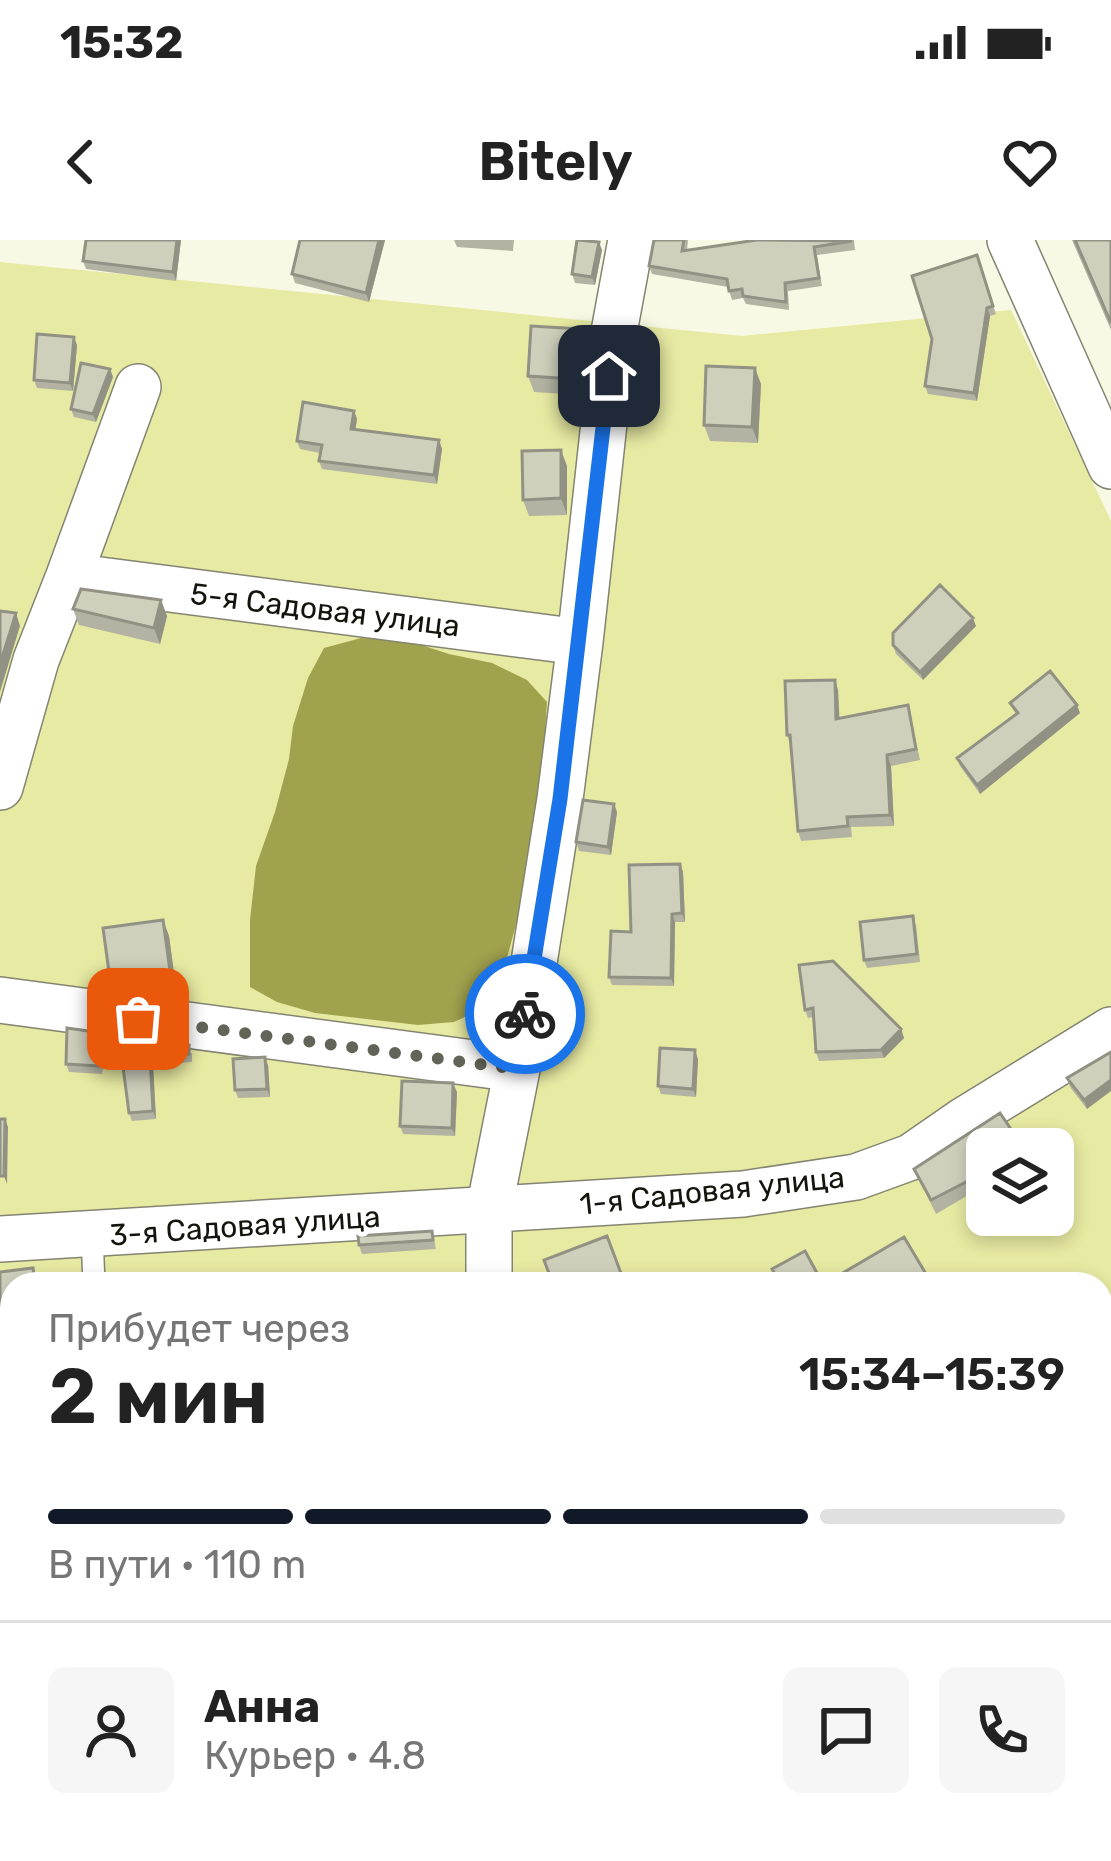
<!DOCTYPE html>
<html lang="ru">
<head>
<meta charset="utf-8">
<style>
	:root { --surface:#fff; --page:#f6f6f6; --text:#222; --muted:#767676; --line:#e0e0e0; --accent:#111827 }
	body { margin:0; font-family:Rubik,sans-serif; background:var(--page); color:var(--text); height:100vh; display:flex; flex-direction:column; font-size:45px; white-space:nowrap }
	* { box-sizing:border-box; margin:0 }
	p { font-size:39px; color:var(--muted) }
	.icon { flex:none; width:66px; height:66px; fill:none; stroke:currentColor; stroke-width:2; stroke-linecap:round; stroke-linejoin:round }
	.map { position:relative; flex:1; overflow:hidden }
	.sheet { position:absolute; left:0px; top:1032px; width:1113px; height:591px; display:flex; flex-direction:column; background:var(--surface); border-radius:36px 36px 0 0; box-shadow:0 6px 18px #0003 }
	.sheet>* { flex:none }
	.fabs { position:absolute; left:966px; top:888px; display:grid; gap:24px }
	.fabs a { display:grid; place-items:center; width:108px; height:108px; border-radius:18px; background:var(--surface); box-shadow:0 6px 18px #0003; font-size:60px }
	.pin { position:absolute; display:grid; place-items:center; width:102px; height:102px; color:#fff; margin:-51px; border-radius:24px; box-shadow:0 6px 18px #0006 }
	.courier { position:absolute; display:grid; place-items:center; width:120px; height:120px; margin:-60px; border:9px solid #1a73e8; border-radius:50%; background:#fff; color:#222; box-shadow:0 3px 15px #0007 }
	.head em { font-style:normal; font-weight:600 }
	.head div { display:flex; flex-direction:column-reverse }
	.head { display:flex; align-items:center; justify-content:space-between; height:204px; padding:0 48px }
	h1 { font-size:78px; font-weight:600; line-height:90px }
	.bar { display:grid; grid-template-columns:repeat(4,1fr); gap:18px 12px; align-content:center; height:144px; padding:0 48px }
	.bar i { height:15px; border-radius:9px; background:var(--line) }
	.bar .on { background:var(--accent) }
	.bar p { grid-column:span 4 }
	.line { display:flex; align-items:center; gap:30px; padding:0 48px; border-top:3px solid var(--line) }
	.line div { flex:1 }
	.round { display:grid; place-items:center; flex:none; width:126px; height:126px; border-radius:18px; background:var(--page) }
	.status { display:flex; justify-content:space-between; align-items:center; height:84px; padding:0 60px; background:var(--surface); direction:ltr }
	.status svg { height:33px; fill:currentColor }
	header { display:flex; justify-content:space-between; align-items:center; height:156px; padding:0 48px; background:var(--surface); font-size:54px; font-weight:600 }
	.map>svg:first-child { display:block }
	.green { fill:#e7eaa2; fill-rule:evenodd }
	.water { fill:#a1a24d }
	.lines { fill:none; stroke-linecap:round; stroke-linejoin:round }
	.service-casing { stroke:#838471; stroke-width:24 }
	.minor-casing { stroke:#838471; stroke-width:48 }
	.service { stroke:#fff; stroke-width:21 }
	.minor { stroke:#fff; stroke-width:45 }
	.wall { fill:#b2b3a2 }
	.shaded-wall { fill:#919284 }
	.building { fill:#cfd0bc; stroke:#919284; stroke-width:3 }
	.done { stroke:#636458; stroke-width:12; stroke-dasharray:0 21.6 }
	.route { stroke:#1a73e8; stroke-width:15 }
	.labels { text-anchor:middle; stroke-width:10; stroke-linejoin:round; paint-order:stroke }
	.street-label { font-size:30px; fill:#14140d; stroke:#fff }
</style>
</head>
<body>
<div class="status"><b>15:32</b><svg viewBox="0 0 49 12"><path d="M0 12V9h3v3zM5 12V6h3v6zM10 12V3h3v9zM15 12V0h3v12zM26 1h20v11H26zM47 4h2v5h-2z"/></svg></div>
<header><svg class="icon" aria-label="back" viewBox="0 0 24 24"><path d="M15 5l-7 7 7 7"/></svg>Bitely<svg class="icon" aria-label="heart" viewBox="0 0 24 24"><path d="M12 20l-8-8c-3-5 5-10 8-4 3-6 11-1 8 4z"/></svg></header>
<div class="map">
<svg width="1111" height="1621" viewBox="0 0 1111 1621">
	<rect width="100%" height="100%" fill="#f7f9e4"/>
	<path class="green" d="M0 22 742 96 1011 70 1111 281V1284L1101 1288V1044H12V1611H373L350 1621H0ZM987 909H1053V975H987Z"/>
	<path class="water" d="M361 398 406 400 449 414 492 423 527 440 547 462C541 564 527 670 491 765L454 782 418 785 315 773 277 762 250 747V680L256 626 275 572 289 519 293 486 308 438 324 408Z"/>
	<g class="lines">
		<g class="service-casing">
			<path id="service" d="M92 995 94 1044
				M0 1270 12 1267
				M8 1468 12 1477
				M74 1611 79 1621
				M462 1611 466 1621
				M640 1611 642 1621"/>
		</g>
		<g class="minor-casing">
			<path id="minor" d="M1010 0 1111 226
				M69 336 580 402
				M0 547 36 420 69 336 138 147
				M0 760 517 829
				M0 999 743 954 856 937 911 917 963 881 1111 790
				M489 1044V970L517 829 560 559 580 402 614 92 631 0
				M1101 1363 1111 1359
				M510 1621 533 1611"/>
		</g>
		<use href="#service" class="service"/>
		<use href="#minor" class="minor"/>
	</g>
	<path class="wall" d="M86 0H181L176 41 86 29 83 21Z
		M300 0H385L369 62 295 43 292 34Z
		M454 0H514L513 11 457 7Z
		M654 0H688L687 11 757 0H854L855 10 817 15 822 46 788 51 789 70 746 64 743 58 732 60 728 47 652 34 649 26Z
		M1072 0H1111V90Z
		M602 10 595 45 575 43 572 34Z
		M977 15 996 74 990 76 977 161 928 154 925 146Z
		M77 105 73 151 37 148 34 140Z
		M585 105 580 155 534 152 528 136Z
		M110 129 113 137 96 182 74 177 71 169Z
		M761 144 758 203 710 201 704 185Z
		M354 171 357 179 355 190 439 200 442 209 437 244 322 229 319 221 320 213 300 209 297 201Z
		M567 226V275L529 276 523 260Z
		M161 360 167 376 160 404 79 385 73 369Z
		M976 386 923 440 896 414 893 405Z
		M835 440 838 450 839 478 908 465 920 520 891 526 894 586 851 587 852 597 801 601 798 591 791 506 787 495Z
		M1010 463 1080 473 980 554 960 526 957 518 1016 474Z
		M614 564 617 572 611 615 579 611 576 602Z
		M680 624 683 632 685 682H675L674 746 612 745 609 737 631 692Z
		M163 680 169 696 176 748 149 751 115 748 109 732Z
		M916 684 920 722 867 728 864 720Z
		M799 725 901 789 904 798 884 818 819 821 816 812 814 777 808 778 805 770Z
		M1111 812 1087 869 1070 847 1067 838Z
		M192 813V822L153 825 156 879 132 881 129 873 123 828 103 829 102 834 69 832 66 824Z
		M698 819 696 857 661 854 658 846Z
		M268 825 270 857 238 858 235 850Z
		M457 852 455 896 403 894 400 886Z
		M987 909V944L936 974 914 929Z
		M432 991 436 1009 362 1014 359 1005Z
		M33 1028 37 1044H12V1115L0 1117V1032Z
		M1111 1131V1242L1109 1243 1101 1229V1137Z
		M0 1507 12 1523V1548L0 1552Z"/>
	<path class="shaded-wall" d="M177 0H181L176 41 173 32Z
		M379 0H385L369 62 366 53Z
		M599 2 602 10 595 45 592 37Z
		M987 68 990 76 977 161 974 153Z
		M580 89 585 105 580 155 574 139Z
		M74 97 77 105 73 151 70 143Z
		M755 128 761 144 758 203 752 187Z
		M110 129 113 137 96 182 93 174Z
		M354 171 357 179 354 198 351 189Z
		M439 200 442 209 437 244 434 235Z
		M561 210 567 226V275L561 258Z
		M161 360 167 376 160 404 154 388Z
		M16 373 20 386 0 452V424Z
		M973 378 976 386 923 440 920 432Z
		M835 440 838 450 840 490 836 479Z
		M1077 465 1080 473 980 554 977 545Z
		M887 515 891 526 894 586 890 575Z
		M614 564 617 572 611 615 608 607Z
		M680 624 683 632 685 682 682 673Z
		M672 674 675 682 674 746 671 738Z
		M163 680 169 696 176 748 170 731Z
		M901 789 904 798 884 818 881 810Z
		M695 810 698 819 696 857 693 849Z
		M150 817 153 825 156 879 153 871Z
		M265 817 268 825 270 857 267 849Z
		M1111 840V851L1087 869 1084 860Z
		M453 843 457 852 455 896 452 888Z
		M5 879 8 887 7 944 4 936Z
		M987 927V944L971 955 966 942Z"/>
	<path class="building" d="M86 0H177L173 32 83 21Z
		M300 0H379L366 53 292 34Z
		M577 0 599 2 592 37 572 34Z
		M654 0H684L682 11 757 0 852 1 814 7 819 38 785 43 786 62 743 56 742 49 729 51 727 39 649 26Z
		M1075 0H1111V83Z
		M977 15 993 66 987 68 974 153 925 146 932 99 912 36Z
		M531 86 580 89 574 139 528 136Z
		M37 94 74 97 70 143 34 140Z
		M81 123 110 129 93 174 71 169Z
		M706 126 755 128 752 187 704 185Z
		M303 162 354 171 351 189 439 200 434 235 319 221 322 205 297 201Z
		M561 210V258L523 260 522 211Z
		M940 345 973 378 920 432 893 405V393Z
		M81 349 161 360 154 388 73 369Z
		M0 371 16 373 0 424Z
		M1050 431 1077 465 977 545 957 518 1018 473 1010 463Z
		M835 440 836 479 908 465 916 509 887 515 890 575 847 577 848 586 798 591 790 495H787L785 441Z
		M583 560 614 564 608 607 576 602Z
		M680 624 682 673 672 674 671 738 609 737 611 691 631 692 629 625Z
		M913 676 917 714 864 720 860 682Z
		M163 680 170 731 143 735 109 732 103 688Z
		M833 721 901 789 881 810 816 812 813 768 805 770 799 725Z
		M67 788 189 805V814L150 817 153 871 129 873 122 819 99 821V826L66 824Z
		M660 808 695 810 693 849 658 846Z
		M1111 812V840L1084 860 1067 838Z
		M265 817 267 849 235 850 233 819Z
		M402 841 453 843 452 888 400 886Z
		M1000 873 1021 904 1014 909H987V927L966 942 931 960 914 929Z
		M0 879H5L4 936H0Z
		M432 991 433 1000 359 1005 358 996Z
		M607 996 625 1044H553L544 1020Z
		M904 997 932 1044H824Z
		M805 1011 823 1044H781L772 1029Z
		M33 1028 35 1044H12V1107L0 1108V1032Z
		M1111 1131V1226L1105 1230 1101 1224V1137Z
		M5 1505 12 1523V1538L0 1543V1507Z
		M23 1611H41L45 1621H0Z"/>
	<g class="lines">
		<path class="done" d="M138 779 517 829 525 774"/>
		<path class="route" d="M525 774 560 559 609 136"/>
	</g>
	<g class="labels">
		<g class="street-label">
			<text transform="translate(325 370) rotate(7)" y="10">5-я Садовая улица</text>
			<text transform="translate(712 951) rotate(-6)" y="10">1-я Садовая улица</text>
			<text transform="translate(245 986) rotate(-4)" y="10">3-я Садовая улица</text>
		</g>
	</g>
</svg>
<div class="fabs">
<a><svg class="icon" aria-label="layers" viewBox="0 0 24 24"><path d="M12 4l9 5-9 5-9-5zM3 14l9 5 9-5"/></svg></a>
</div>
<div class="pin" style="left:138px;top:779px;background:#ea580c"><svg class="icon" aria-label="bag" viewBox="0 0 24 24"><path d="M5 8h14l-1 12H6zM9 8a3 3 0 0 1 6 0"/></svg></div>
<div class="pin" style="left:609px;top:136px;background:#1f2937"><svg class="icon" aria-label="home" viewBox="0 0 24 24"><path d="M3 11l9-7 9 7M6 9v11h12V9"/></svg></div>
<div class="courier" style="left:525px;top:774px"><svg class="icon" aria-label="bike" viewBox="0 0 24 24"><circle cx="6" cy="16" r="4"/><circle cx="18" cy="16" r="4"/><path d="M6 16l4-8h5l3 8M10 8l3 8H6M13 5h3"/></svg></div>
<section class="sheet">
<div class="head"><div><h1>2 мин</h1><p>Прибудет через</p></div><em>15:34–15:39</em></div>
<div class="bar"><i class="on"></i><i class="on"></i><i class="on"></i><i></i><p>В пути · 110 m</p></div>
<div class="line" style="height:216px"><a class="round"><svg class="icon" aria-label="person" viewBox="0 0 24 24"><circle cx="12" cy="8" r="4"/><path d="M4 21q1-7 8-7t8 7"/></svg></a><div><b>Анна</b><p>Курьер · 4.8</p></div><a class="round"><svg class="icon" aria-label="chat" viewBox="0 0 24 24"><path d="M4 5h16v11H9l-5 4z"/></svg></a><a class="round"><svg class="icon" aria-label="phone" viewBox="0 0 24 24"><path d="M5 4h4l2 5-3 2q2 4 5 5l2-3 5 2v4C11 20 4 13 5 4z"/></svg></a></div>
</section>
</div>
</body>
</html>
